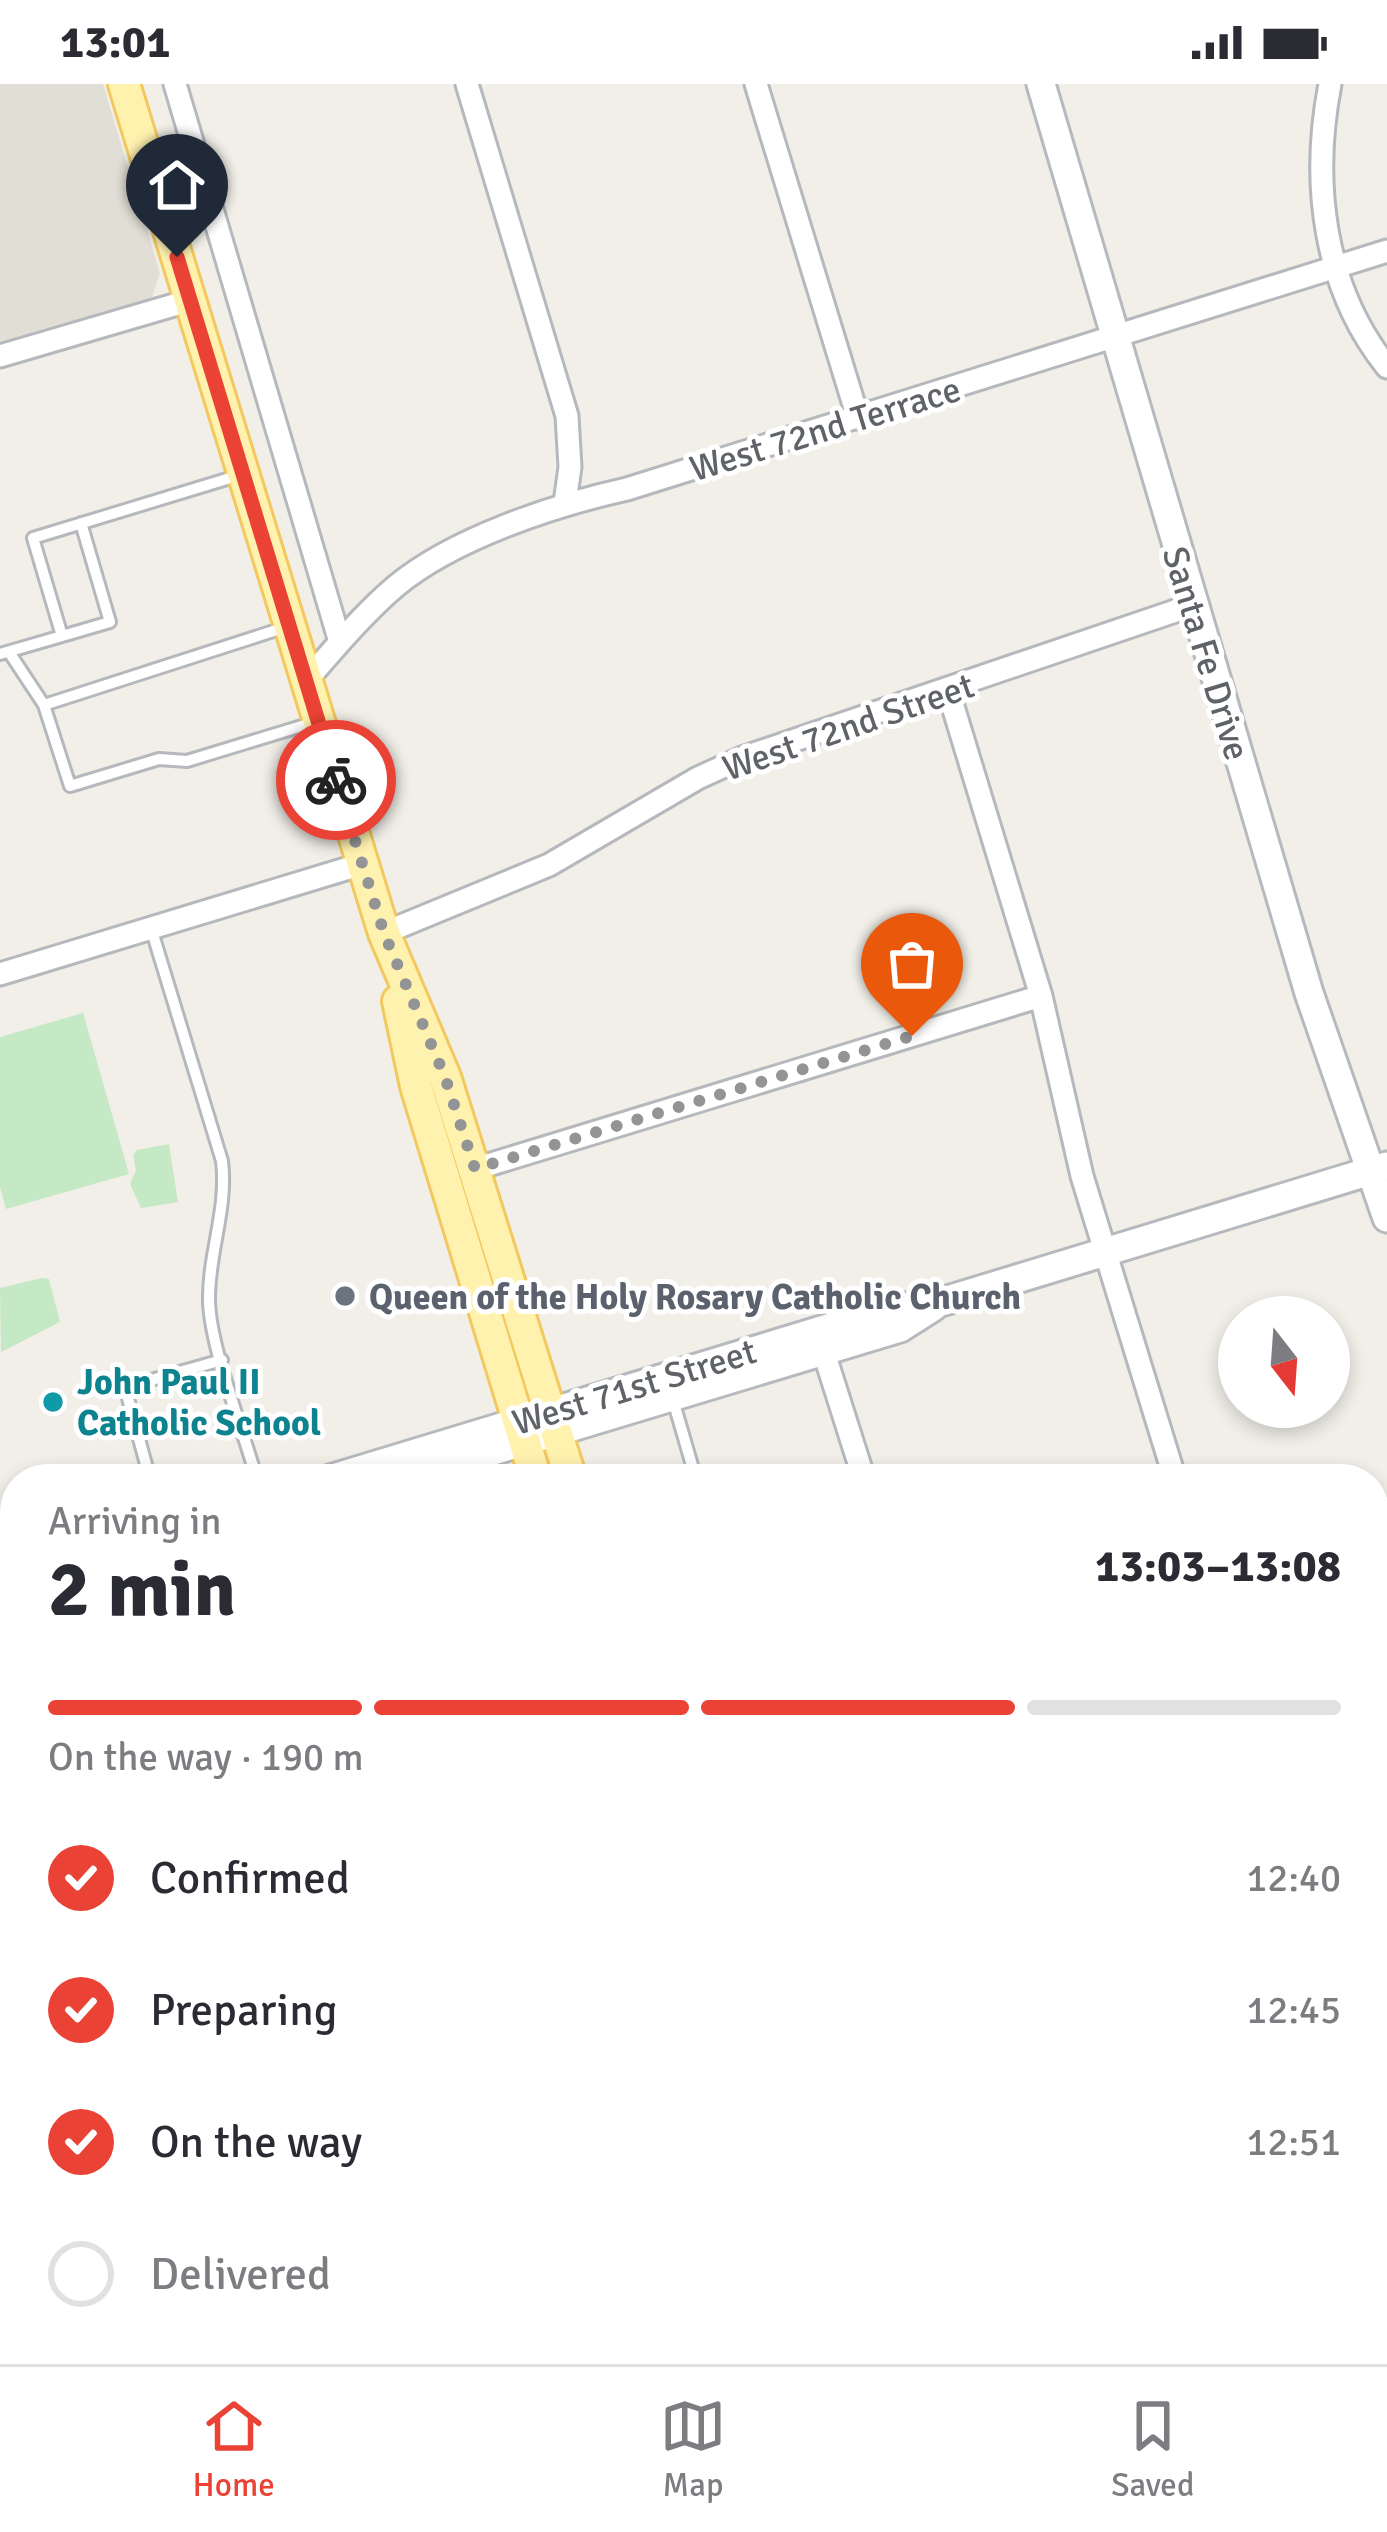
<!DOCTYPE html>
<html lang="en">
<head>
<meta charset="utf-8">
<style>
	:root { --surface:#fff; --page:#f7f7f7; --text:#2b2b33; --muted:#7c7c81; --line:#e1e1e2; --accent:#ea4335 }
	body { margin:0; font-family:Signika,sans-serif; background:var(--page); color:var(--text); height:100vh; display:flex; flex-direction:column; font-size:45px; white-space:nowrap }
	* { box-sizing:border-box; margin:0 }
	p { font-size:39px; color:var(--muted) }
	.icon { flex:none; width:66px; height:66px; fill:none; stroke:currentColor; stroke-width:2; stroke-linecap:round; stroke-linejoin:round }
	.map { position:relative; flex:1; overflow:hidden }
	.panel { position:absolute; left:0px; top:1380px; width:1389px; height:900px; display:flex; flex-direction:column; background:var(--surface); border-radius:48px 48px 0 0; box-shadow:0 6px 18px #0003 }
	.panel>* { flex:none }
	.needle { width:78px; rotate:163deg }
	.tools { position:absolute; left:1218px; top:1212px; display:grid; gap:24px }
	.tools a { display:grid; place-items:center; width:132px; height:132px; border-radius:50%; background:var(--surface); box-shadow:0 6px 18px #0003; font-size:60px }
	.pin { position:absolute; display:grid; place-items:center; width:102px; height:102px; color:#fff; margin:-123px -51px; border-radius:50% 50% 50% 0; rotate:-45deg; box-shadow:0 0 12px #0007 }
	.pin .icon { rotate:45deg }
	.courier { position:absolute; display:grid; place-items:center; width:120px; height:120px; margin:-60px; border:9px solid #ea4335; border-radius:50%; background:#fff; color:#222; box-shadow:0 3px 15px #0007 }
	.summary em { font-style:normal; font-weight:800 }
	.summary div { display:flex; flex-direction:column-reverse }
	.summary { display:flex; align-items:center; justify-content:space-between; height:204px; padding:0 48px }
	h1 { font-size:78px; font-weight:800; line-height:90px }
	.bar { display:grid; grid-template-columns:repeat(4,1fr); gap:18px 12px; align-content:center; height:144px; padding:0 48px }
	.bar i { height:15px; border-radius:9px; background:var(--line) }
	.bar .active { background:var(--accent) }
	.bar p { grid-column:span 4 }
	ol { padding:0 48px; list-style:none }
	li { display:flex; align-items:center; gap:36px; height:132px }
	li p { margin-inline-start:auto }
	li .icon { padding:12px; border-radius:50%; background:var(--accent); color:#fff; stroke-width:4 }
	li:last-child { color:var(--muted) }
	li i { width:66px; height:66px; border:6px solid var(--line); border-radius:50% }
	.status { display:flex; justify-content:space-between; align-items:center; height:84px; padding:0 60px; background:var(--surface); direction:ltr }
	.status svg { height:33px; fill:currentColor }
	.dock { display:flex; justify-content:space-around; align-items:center; height:168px; border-top:3px solid var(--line); background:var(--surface); font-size:33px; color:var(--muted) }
	.dock a { display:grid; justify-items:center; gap:6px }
	.dock .active { color:var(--accent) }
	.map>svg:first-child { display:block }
	.education { fill:#e1ded6 }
	.green { fill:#c5e8c5 }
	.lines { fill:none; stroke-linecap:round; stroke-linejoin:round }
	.lane-casing { stroke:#b5b8bc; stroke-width:16 }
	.street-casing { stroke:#b5b8bc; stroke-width:27 }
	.secondary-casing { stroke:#b6babf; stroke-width:33 }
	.primary-casing { stroke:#f2c960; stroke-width:36 }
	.lane { stroke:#fff; stroke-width:10 }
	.street { stroke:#fff; stroke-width:21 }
	.secondary { stroke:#fff; stroke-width:27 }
	.primary { stroke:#fff2af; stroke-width:30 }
	.done { stroke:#929495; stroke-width:12; stroke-dasharray:0 21.6 }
	.route { stroke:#ea4335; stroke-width:15 }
	.worship-dot { fill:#6b7280; stroke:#fff; stroke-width:4.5 }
	.culture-dot { fill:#0f9aa8; stroke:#fff; stroke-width:4.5 }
	.labels { text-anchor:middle; stroke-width:10; stroke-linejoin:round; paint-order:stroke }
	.street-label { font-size:36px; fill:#5f6368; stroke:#fff }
	.worship-label { font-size:36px; font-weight:bold; fill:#5b616d; stroke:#fff; text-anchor:start }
	.culture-label { font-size:36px; font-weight:bold; fill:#0d838f; stroke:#fff; text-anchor:start }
</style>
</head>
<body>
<div class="status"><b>13:01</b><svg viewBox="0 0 49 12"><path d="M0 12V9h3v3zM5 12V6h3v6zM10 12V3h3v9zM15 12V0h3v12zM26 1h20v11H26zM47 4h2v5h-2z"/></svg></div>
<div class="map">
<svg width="1387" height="2280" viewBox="0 0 1387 2280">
	<rect width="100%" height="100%" fill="#f1efe8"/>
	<path class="education" d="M0 0H103L160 189 152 213 143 219 0 263Z"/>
	<path class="green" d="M83 929 129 1090 6 1125 0 1103V953Z
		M169 1060 178 1118 141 1124 130 1100 136 1086 133 1071 137 1066Z
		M42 1194 49 1195 60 1238 1 1268 0 1204Z"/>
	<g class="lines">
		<g class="lane-casing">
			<path id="lane" d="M62 552 110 538 81 439
				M9 568 44 621 70 702 159 675 187 677 315 638
				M0 570 62 552 33 454 240 391
				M44 621 286 543
				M151 844 222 1077C228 1125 208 1170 209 1217 210 1262 242 1343 255 1389
				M673 1316 696 1395
				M150 1395 126 1307 130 1302 222 1276
				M235 1395 256 1392"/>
		</g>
		<g class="street-casing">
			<path id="street" d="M175 0 340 558
				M467 0 567 332 570 383 565 419
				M756 0 858 334
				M1330 0C1311 98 1323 203 1387 283
				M0 272 191 216
				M306 597C334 565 363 530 396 502 454 454 555 421 627 405L1387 167
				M948 606 1041 912 1082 1092 1175 1395
				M384 849 549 781 698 694 742 674 1193 521
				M0 890 362 780
				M475 1085 1041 912
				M819 1253 864 1395
				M0 1604 15 1653
				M1374 2058 1387 2100
				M206 2265 210 2280
				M1129 2265 1133 2280"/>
		</g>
		<g class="secondary-casing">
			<path id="secondary" d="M1041 0 1309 909 1387 1134
				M330 1395 891 1225 941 1218 1387 1082
				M400 1395 900 1244 933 1223
				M0 1503 15 1499"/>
		</g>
		<g class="primary-casing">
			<path id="primary" d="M124 0 384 849 445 993 571 1395
				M398 917 416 1002 536 1395
				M818 2265 822 2280"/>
		</g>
		<use href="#lane" class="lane"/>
		<use href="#street" class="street"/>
		<use href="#secondary" class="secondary"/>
		<use href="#primary" class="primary"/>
	</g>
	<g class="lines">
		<path class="done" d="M336 696 384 849 445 993 475 1085 912 952"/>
		<path class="route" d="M177 173 336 696"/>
	</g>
	<circle class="worship-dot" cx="345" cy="1212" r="12"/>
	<circle class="culture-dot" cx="53" cy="1318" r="12"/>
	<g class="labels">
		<g class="street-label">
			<text transform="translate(825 344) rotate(-17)" y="13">West 72nd Terrace</text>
			<text transform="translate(1207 569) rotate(73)" y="13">Santa Fe Drive</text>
			<text transform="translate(848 642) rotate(-19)" y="13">West 72nd Street</text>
			<text transform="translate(634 1302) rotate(-17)" y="13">West 71st Street</text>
		</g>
		<g class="worship-label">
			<text x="369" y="1225">Queen of the Holy Rosary Catholic Church</text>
		</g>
		<g class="culture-label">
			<text x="77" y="1310">John Paul II<tspan x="77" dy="41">Catholic School</tspan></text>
		</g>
	</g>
</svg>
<div class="tools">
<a><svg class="needle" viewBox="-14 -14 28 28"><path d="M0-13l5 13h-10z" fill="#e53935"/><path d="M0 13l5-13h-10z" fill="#7c7c81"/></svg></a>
</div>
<div class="pin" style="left:912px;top:952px;background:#ea580c"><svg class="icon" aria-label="bag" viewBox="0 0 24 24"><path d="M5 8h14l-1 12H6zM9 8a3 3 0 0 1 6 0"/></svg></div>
<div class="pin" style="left:177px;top:173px;background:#1f2937"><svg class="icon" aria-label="home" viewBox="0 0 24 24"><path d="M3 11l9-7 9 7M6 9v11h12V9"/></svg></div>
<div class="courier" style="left:336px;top:696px"><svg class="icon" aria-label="bike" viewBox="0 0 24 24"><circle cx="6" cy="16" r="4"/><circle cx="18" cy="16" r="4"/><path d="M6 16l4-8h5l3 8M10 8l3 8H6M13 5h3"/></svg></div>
<section class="panel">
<div class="summary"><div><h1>2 min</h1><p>Arriving in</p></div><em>13:03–13:08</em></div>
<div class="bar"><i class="active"></i><i class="active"></i><i class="active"></i><i></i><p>On the way · 190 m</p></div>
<ol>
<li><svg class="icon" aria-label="check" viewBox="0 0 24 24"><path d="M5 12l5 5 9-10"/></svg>Confirmed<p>12:40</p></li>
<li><svg class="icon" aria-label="check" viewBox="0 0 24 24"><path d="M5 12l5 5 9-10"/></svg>Preparing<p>12:45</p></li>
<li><svg class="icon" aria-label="check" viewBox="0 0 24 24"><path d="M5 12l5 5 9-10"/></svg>On the way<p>12:51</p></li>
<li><i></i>Delivered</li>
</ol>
</section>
</div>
<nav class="dock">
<a class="active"><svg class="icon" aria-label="home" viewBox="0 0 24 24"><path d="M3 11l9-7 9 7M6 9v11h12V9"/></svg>Home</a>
<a><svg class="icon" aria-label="map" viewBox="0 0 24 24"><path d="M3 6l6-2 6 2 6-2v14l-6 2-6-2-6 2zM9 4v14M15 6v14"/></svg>Map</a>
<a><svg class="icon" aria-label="saved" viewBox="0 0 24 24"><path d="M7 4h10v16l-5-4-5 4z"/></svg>Saved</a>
</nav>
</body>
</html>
